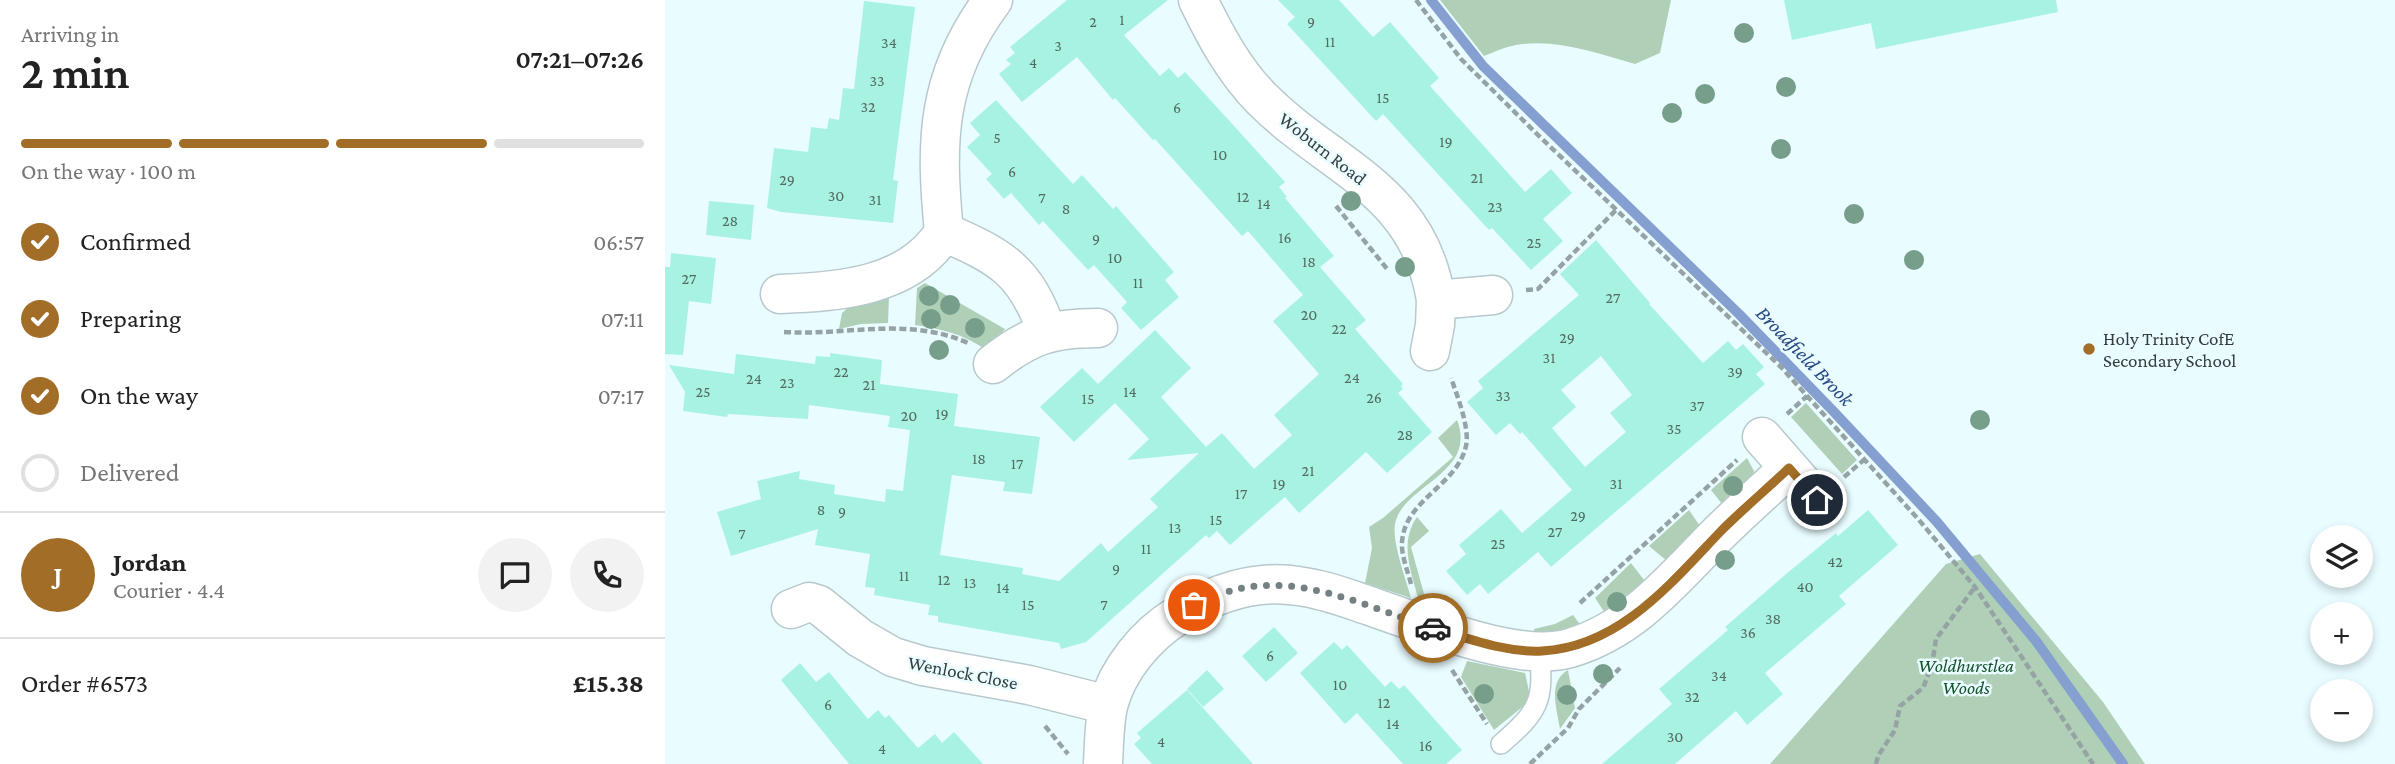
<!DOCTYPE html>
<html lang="en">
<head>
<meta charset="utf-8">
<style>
	:root { --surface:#fff; --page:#f2f2f2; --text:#222; --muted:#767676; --line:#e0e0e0; --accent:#a26d26 }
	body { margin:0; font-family:"Crimson Pro",serif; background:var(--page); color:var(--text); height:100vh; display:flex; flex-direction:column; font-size:26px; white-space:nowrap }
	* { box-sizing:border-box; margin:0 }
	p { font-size:23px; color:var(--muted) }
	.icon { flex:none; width:38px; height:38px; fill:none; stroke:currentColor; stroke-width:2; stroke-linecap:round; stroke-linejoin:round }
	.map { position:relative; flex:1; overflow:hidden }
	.sheet { display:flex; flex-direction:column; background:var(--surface); width:665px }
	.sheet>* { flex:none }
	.buttons { position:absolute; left:1645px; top:525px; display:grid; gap:14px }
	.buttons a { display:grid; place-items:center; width:63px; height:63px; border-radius:50%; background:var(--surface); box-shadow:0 4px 10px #0003; font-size:35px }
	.pin { position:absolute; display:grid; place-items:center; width:60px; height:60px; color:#fff; margin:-30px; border:4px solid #fff; border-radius:50%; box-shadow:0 2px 7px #0007 }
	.courier { position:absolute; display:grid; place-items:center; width:70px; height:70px; margin:-35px; border:5px solid #a26d26; border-radius:50%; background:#fff; color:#222; box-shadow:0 2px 9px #0007 }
	.headline em { font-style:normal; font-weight:600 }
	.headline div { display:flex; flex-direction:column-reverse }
	.headline { display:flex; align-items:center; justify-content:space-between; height:119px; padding:0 21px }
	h1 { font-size:46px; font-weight:600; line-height:52px }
	.bar { display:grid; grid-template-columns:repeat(4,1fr); gap:10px 7px; align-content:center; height:84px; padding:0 21px }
	.bar i { height:9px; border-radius:5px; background:var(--line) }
	.bar .active { background:var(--accent) }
	.bar p { grid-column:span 4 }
	.line { display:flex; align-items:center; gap:18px; padding:0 21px; border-top:2px solid var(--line) }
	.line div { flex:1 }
	.round { display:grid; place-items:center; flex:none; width:74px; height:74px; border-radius:37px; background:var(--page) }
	ol { padding:0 21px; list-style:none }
	li { display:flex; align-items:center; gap:21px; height:77px }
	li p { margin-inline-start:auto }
	li .icon { padding:7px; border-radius:50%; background:var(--accent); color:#fff; stroke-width:4 }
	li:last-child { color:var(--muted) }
	li i { width:38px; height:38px; border:4px solid var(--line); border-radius:50% }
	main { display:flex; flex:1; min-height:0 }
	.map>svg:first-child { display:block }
	.green { fill:#afd0b7 }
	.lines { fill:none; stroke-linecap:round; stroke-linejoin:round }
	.stream { stroke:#85a0d0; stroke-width:10 }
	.building { fill:#a8f2e2; fill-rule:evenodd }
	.lane-casing { stroke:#b7c9cc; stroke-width:22 }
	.street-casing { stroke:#b7c9cc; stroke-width:41 }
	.path { stroke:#95a3a5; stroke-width:4.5; stroke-dasharray:7 3.5; stroke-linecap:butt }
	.lane { stroke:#fff; stroke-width:19 }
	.street { stroke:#fff; stroke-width:38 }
	.tree { fill:#769e8b }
	.done { stroke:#758082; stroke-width:7; stroke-dasharray:0 12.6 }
	.route { stroke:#a26d26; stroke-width:9 }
	.poi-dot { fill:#a26d26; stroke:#e9fcff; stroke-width:2.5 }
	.labels { text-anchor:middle; stroke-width:5; stroke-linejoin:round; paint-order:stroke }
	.number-label { font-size:16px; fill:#526a67 }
	.street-label { font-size:19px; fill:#363d3e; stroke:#e9fcff }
	.poi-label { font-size:19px; fill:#363d3e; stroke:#e9fcff; text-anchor:start }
	.park-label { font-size:19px; font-style:italic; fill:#17512c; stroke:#e9fcff }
	.water-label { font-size:21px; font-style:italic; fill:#294a85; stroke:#e9fcff }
</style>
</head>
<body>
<main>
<section class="sheet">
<div class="headline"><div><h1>2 min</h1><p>Arriving in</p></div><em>07:21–07:26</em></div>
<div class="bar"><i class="active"></i><i class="active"></i><i class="active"></i><i></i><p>On the way · 100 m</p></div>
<ol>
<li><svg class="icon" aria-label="check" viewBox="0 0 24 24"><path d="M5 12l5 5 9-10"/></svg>Confirmed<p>06:57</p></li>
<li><svg class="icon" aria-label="check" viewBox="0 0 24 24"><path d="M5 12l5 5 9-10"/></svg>Preparing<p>07:11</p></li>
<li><svg class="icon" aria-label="check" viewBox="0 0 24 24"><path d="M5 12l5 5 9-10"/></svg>On the way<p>07:17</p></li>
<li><i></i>Delivered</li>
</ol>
<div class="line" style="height:126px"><b class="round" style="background:var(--accent);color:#fff">J</b><div><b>Jordan</b><p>Courier · 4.4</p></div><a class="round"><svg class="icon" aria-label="chat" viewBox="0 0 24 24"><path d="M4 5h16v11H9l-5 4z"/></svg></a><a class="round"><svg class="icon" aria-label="phone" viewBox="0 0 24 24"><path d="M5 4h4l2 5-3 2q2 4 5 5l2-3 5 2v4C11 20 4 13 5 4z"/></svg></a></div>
<div class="line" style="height:91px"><div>Order #6573</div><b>£15.38</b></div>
</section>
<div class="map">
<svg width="1730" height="764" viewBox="0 0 1730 764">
	<rect width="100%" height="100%" fill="#e9fcff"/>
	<path class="green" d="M775 0H1006L995 53 970 64C932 53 890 38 851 45 840 47 829 52 819 56Z
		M260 283 340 329 321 350C299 334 276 329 250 325L252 288Z
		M222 292 224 297 223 323 196 324 174 329 177 313 188 303Z
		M1141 403 1192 460 1177 474 1126 417Z
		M792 420C813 474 737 485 730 524 727 543 741 579 746 598L700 583 707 548 704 527 718 518 788 457 773 438Z
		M1082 458 1089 471 1088 478 1061 509 1046 490Z
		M1024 510 1039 532 1008 566 984 546Z
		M752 517 764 531 746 547 761 601 753 598C746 571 734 543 752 517Z
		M1315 554 1438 702 1480 764H1105L1281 564Z
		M966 563 986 589 944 619 930 598Z
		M908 615 920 631 870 640 869 629 890 624Z
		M802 661 860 673 865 696 861 704 829 730 796 677Z
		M903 670 910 708 895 729C892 709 882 682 903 670Z"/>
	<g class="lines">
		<path class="stream" d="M766 0 818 66 1074 314 1170 413 1272 522 1371 641 1458 764"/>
	</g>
	<path class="building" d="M402 0H503L459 35 495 76 504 68 513 78 520 72 620 182 614 187 622 197 620 198 669 256 655 267 701 320 690 329 738 384 736 386 738 389 733 393 767 432 722 473 701 452 634 513 620 497 565 545 552 531 544 538 541 535 421 642 396 649 394 643 273 622V616L263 615 265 605 209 595 210 588 200 587 205 554 150 545 153 529 66 556 52 512 96 499 92 481 135 471 134 479 170 485 169 494 220 502 221 489 238 491 245 430 223 427 225 416 144 405 143 419 63 414 62 417 18 411 20 392 4 365 69 374 71 354 150 364 151 356 165 357V353L217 360 215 384 293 394 289 426 375 437 367 494 338 491 340 482 287 475 275 555 358 568 357 574 394 581 436 543 443 552 493 507 485 499 534 453 462 460 484 439 450 403 409 442 375 407 417 368 433 384 490 330 526 368 496 397 541 447 557 433 589 469 627 435 609 415 654 374 608 321 638 295 583 231 577 236 490 139 488 140 450 98 448 100 412 57 357 102 334 74 346 64 341 60 350 53 345 47Z
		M613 0H674L708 37 725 22 774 78 765 86 860 192 886 169 907 193 878 219 898 241 866 270 827 228 824 230 718 114 711 121 622 24 630 17Z
		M1119 0H1391L1393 12 1211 49 1206 23 1127 40Z
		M199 1 250 7 228 180 233 181 228 223 116 212 102 208 109 148 143 152 146 127 162 129 164 118 174 120 178 88 189 89Z
		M331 100 408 184 417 175 448 209 451 206 509 272 500 280 514 297 476 330 456 308 462 302 429 265 423 270 378 221 374 225 346 193 339 199 321 179 327 174 302 147 315 135 305 123Z
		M44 201 89 205 86 240 41 235Z
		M931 240 985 303 984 304 1038 363 1063 341 1071 350 1078 344 1099 367 1091 374 1100 384 886 567 873 552 823 594 815 584 802 595 781 571 801 554 794 545 836 509 857 533 907 490 857 432 855 434 845 423 831 435 802 402 818 388 813 381 914 295 895 274ZM936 356 967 395 945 413 961 432 920 467 887 428 911 407 896 390Z
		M6 253 51 258 46 304 24 301 18 355 0 354V267H5Z
		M1203 510 1233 545 1174 596 1181 604 1100 673 1118 694 1082 725 1071 711 1010 764H937L1007 704 994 689 1063 630 1060 627 1121 574 1171 533 1173 536Z
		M609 627 633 653 601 682 577 656Z
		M669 642 677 650 682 645 720 687 726 681 734 689 739 685 797 750 781 764H738L692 713 680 724 635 673Z
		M135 663 151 682 164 672 203 719 213 710 220 718 224 715 253 748 270 734 277 743 289 732 318 764H184L116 680Z
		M542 670 559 689 538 707 522 689Z
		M522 690 588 764H487L469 744 476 738 472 733Z"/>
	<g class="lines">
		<g class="lane-casing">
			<path id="lane" d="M836 744C873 712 880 701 874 652"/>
		</g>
		<g class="street-casing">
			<path id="street" d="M533 0C550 35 569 71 597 99 667 169 754 189 771 300
				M279 232C270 141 271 76 328 0
				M115 294C173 292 245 287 279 232 337 257 361 271 382 332
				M765 351 770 325 771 300 828 295
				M328 364C364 335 387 328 433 328
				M1097 437 1152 500
				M126 609 144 602 154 605 195 638 228 657 258 666 364 685 443 705
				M438 764C439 745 439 725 443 706 452 670 481 635 512 616 548 594 591 579 633 586 658 589 681 598 705 606 741 619 778 632 816 642 843 649 877 656 905 648 967 630 1007 581 1050 537 1074 513 1099 491 1124 468"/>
		</g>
		<path class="path" d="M751 0 796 59 873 135 1116 367 1254 520 1310 587 1428 764
			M671 206 723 270
			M861 290 873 289 952 209
			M119 332C183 336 241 316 303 343
			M1122 414 1142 396
			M1179 477 1200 459
			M746 584C743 572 736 555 737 542 740 499 792 486 801 446 805 428 792 395 786 378
			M915 603 1072 460
			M787 670 822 724
			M380 726 403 754
			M865 764 903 728 914 709 955 668
			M1211 764 1213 756 1230 730 1235 706 1258 688 1267 665 1271 639 1310 587"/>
		<use href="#lane" class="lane"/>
		<use href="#street" class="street"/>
	</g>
	<g class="tree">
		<circle cx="1079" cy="33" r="10"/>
		<circle cx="1121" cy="87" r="10"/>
		<circle cx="1040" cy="94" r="10"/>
		<circle cx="1007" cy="113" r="10"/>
		<circle cx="1116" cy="149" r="10"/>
		<circle cx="686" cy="201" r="10"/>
		<circle cx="1189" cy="214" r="10"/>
		<circle cx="1249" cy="260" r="10"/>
		<circle cx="740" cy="267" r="10"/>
		<circle cx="264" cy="296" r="10"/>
		<circle cx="285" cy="305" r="10"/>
		<circle cx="266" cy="319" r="10"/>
		<circle cx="310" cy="328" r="10"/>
		<circle cx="274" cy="350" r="10"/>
		<circle cx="1315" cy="420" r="10"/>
		<circle cx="1068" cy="486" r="10"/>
		<circle cx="1060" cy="560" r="10"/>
		<circle cx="952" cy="602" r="10"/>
		<circle cx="938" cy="674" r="10"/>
		<circle cx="819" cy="694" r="10"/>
		<circle cx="902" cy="695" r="10"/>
	</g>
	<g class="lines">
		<path class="done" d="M529 605C539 601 548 596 559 593 630 569 701 607 768 628"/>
		<path class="route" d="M768 628C803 638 840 653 877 651 955 647 1007 582 1057 530 1078 509 1102 489 1124 468L1152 500"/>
	</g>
	<circle class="poi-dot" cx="1424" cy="349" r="7"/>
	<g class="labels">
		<g class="number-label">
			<text x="457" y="25">1</text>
			<text x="428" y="27">2</text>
			<text x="646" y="27">9</text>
			<text x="665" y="47">11</text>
			<text x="224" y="48">34</text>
			<text x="393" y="51">3</text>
			<text x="368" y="68">4</text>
			<text x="212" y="86">33</text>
			<text x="718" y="103">15</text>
			<text x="203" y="112">32</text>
			<text x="512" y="113">6</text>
			<text x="332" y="143">5</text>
			<text x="781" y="147">19</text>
			<text x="555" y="160">10</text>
			<text x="347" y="177">6</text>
			<text x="812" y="183">21</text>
			<text x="122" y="185">29</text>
			<text x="171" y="201">30</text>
			<text x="578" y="202">12</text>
			<text x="377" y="203">7</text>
			<text x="210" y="205">31</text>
			<text x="599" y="209">14</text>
			<text x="830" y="212">23</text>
			<text x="401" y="214">8</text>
			<text x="65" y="226">28</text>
			<text x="620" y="243">16</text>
			<text x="431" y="244">9</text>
			<text x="869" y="248">25</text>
			<text x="450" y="263">10</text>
			<text x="644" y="267">18</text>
			<text x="24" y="284">27</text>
			<text x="473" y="288">11</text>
			<text x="948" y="303">27</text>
			<text x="644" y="320">20</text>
			<text x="674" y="334">22</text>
			<text x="902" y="343">29</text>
			<text x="884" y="363">31</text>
			<text x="176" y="377">22</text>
			<text x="1070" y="377">39</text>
			<text x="687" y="383">24</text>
			<text x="89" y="384">24</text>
			<text x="122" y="388">23</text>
			<text x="204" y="390">21</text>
			<text x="38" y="397">25</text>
			<text x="465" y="397">14</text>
			<text x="838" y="401">33</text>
			<text x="709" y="403">26</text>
			<text x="423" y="404">15</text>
			<text x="1032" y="411">37</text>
			<text x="277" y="419">19</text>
			<text x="244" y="421">20</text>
			<text x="1009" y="434">35</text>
			<text x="740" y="440">28</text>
			<text x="314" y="464">18</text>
			<text x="352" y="469">17</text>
			<text x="643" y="476">21</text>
			<text x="614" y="489">19</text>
			<text x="951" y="489">31</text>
			<text x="576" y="499">17</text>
			<text x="156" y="515">8</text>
			<text x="177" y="517">9</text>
			<text x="913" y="521">29</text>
			<text x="551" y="525">15</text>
			<text x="510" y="533">13</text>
			<text x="890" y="537">27</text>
			<text x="77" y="539">7</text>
			<text x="833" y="549">25</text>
			<text x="481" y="554">11</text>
			<text x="1170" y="567">42</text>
			<text x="451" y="574">9</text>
			<text x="239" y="581">11</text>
			<text x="279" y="585">12</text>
			<text x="305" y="588">13</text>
			<text x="1140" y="592">40</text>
			<text x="338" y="593">14</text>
			<text x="363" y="610">15</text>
			<text x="439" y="610">7</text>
			<text x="1108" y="624">38</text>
			<text x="1083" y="638">36</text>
			<text x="605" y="661">6</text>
			<text x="1054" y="681">34</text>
			<text x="675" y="690">10</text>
			<text x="1027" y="702">32</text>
			<text x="719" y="708">12</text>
			<text x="163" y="710">6</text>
			<text x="728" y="729">14</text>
			<text x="1010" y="742">30</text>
			<text x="496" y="747">4</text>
			<text x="761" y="751">16</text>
			<text x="217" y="754">4</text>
		</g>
		<g class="street-label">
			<text transform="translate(658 148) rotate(38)" y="7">Woburn Road</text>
			<text transform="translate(298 672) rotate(11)" y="7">Wenlock Close</text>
		</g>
		<g class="poi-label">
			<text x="1438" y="345">Holy Trinity CofE<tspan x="1438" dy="22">Secondary School</tspan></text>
		</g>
		<g class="park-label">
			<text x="1301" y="672">Woldhurstlea<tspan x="1301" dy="22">Woods</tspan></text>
		</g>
		<g class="water-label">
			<text transform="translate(1140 356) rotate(46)" y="7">Broadfield Brook</text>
		</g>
	</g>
</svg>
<div class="buttons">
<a><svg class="icon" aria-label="layers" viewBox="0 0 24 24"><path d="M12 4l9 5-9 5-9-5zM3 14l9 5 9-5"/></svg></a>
<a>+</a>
<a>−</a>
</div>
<div class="pin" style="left:529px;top:605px;background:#ea580c"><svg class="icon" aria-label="bag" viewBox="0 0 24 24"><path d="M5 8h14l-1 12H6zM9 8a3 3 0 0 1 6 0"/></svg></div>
<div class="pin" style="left:1152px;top:500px;background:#1f2937"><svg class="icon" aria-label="home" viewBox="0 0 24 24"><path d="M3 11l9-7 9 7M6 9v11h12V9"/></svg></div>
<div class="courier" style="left:768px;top:628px"><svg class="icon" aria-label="car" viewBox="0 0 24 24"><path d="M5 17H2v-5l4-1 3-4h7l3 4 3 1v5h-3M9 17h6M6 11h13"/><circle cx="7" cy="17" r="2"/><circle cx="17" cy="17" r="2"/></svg></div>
</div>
</main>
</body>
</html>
